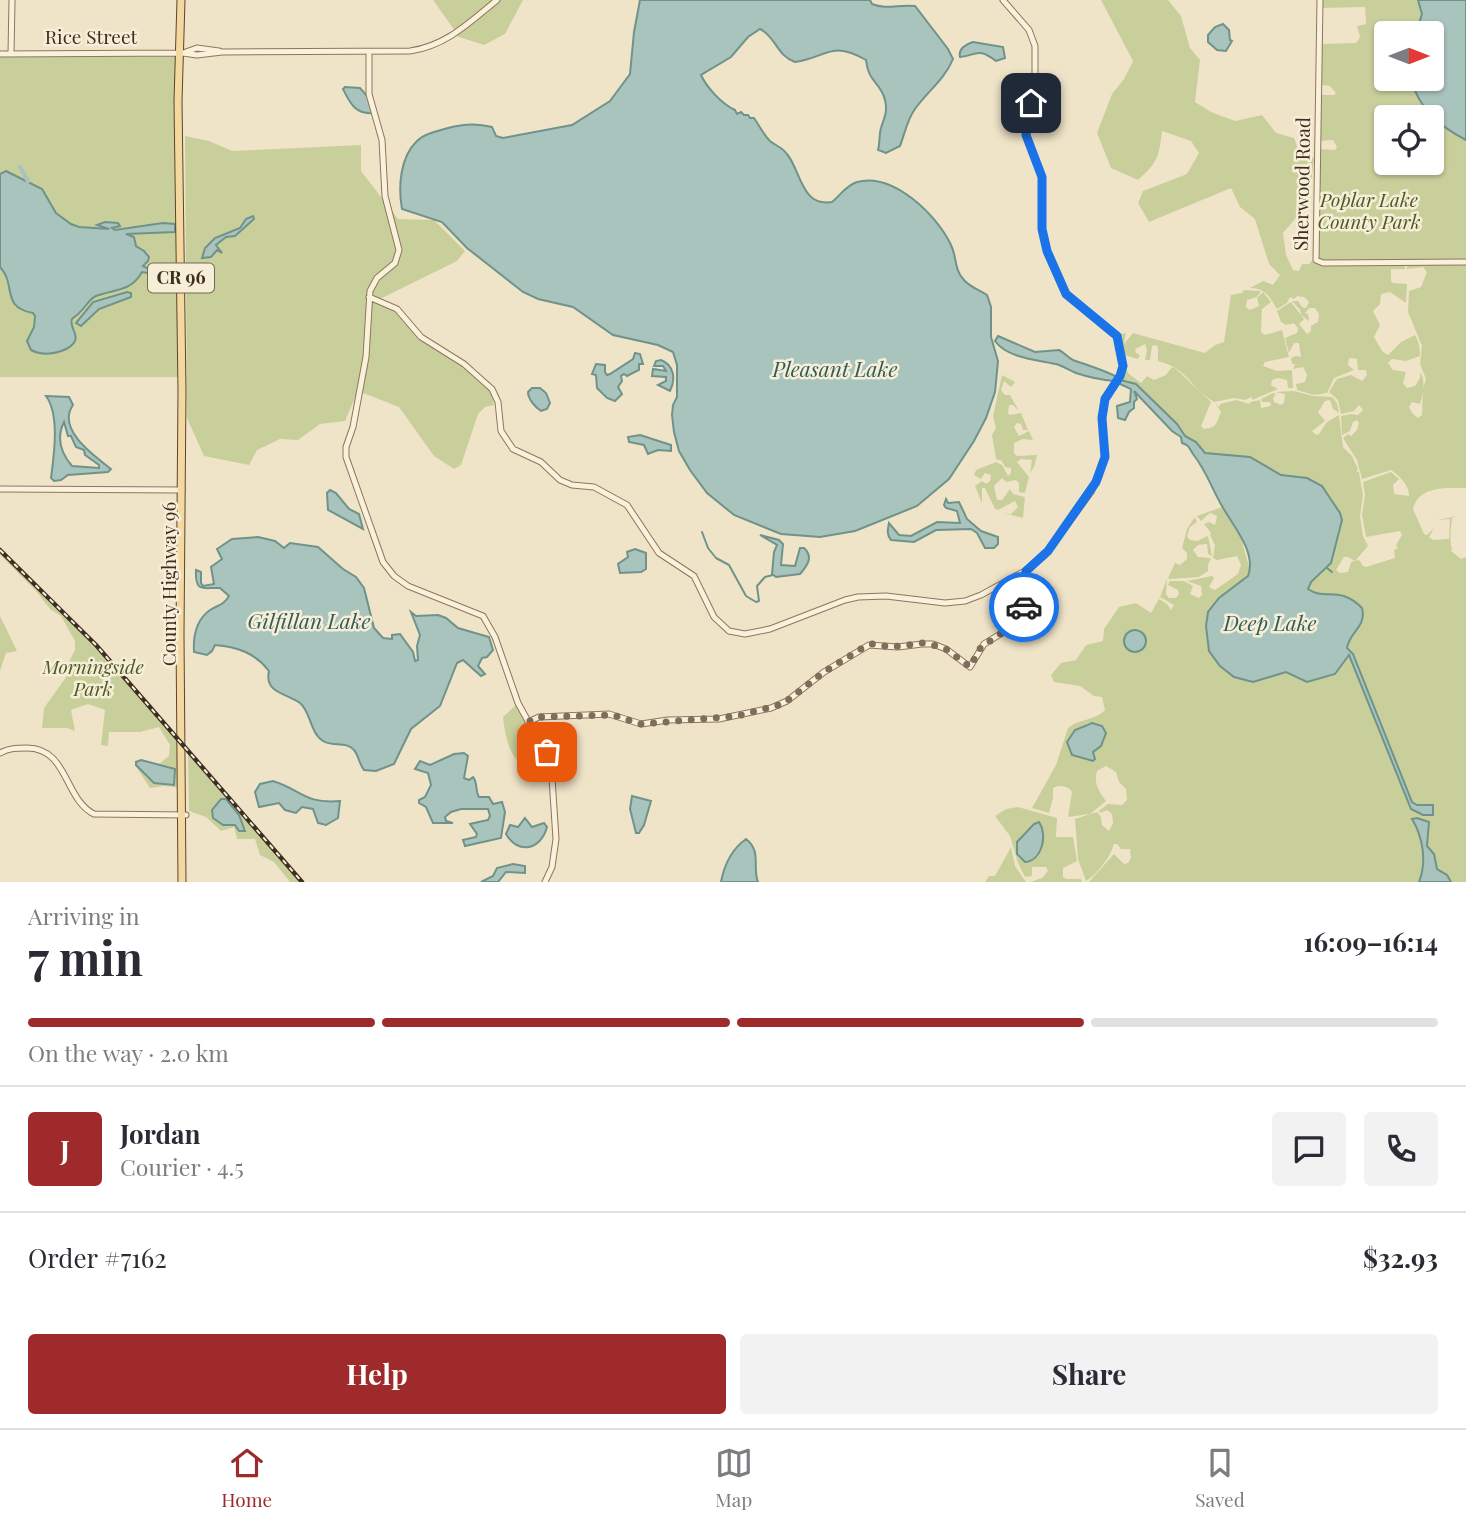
<!DOCTYPE html>
<html lang="en">
<head>
<meta charset="utf-8">
<style>
	:root { --surface:#fff; --page:#f2f2f3; --text:#2b2b33; --muted:#7c7c81; --line:#e1e1e2; --accent:#9e2a2b }
	body { margin:0; font-family:"Playfair Display",serif; background:var(--page); color:var(--text); height:100vh; display:flex; flex-direction:column; font-size:26px; white-space:nowrap }
	* { box-sizing:border-box; margin:0 }
	p { font-size:23px; color:var(--muted) }
	.icon { flex:none; width:38px; height:38px; fill:none; stroke:currentColor; stroke-width:2; stroke-linecap:round; stroke-linejoin:round }
	.map { position:relative; height:882px; overflow:hidden }
	.side { display:flex; flex-direction:column; background:var(--surface); flex:1 }
	.side>* { flex:none }
	.needle { width:46px; rotate:90deg }
	.fabs { position:absolute; left:1374px; top:21px; display:grid; gap:14px }
	.fabs a { display:grid; place-items:center; width:70px; height:70px; border-radius:7px; background:var(--surface); box-shadow:0 2px 5px #0004; font-size:35px }
	.pin { position:absolute; display:grid; place-items:center; width:60px; height:60px; color:#fff; margin:-30px; border-radius:14px; box-shadow:0 4px 10px #0006 }
	.courier { position:absolute; display:grid; place-items:center; width:70px; height:70px; margin:-35px; border:5px solid #1a73e8; border-radius:50%; background:#fff; color:#222; box-shadow:0 2px 9px #0007 }
	.headline em { font-style:normal; font-weight:700 }
	.headline div { display:flex; flex-direction:column-reverse }
	.headline { display:flex; align-items:center; justify-content:space-between; height:119px; padding:0 28px }
	h1 { font-size:46px; font-weight:700; line-height:52px }
	.bar { display:grid; grid-template-columns:repeat(4,1fr); gap:10px 7px; align-content:center; height:84px; padding:0 28px }
	.bar i { height:9px; border-radius:5px; background:var(--line) }
	.bar .active { background:var(--accent) }
	.bar p { grid-column:span 4 }
	.line { display:flex; align-items:center; gap:18px; padding:0 28px; border-top:2px solid var(--line) }
	.line div { flex:1 }
	.round { display:grid; place-items:center; flex:none; width:74px; height:74px; border-radius:7px; background:var(--page) }
	.cta { display:flex; gap:14px; margin-top:auto; padding:14px 28px }
	.cta a { flex:1; height:80px; border-radius:7px; background:var(--accent); color:#fff; font-size:28px; font-weight:700; line-height:80px; text-align:center }
	.cta a+a { background:var(--page); color:var(--text) }
	.menu { display:flex; justify-content:space-around; align-items:center; height:98px; border-top:2px solid var(--line); background:var(--surface); font-size:19px; color:var(--muted) }
	.menu a { display:grid; justify-items:center; gap:4px }
	.menu .active { color:var(--accent) }
	.map>svg:first-child { display:block }
	.green { fill:#c9cf9b; fill-rule:evenodd }
	.water { fill:#a9c4bc; stroke:#6f938a; stroke-width:2; fill-rule:evenodd }
	.lines { fill:none; stroke-linecap:round; stroke-linejoin:round }
	.stream { stroke:#6f938a; stroke-width:2 }
	.river { stroke:#a9c4bc; stroke-width:4.5 }
	.minor-casing { stroke:#8d765c; stroke-width:7 }
	.major-casing { stroke:#5b4430; stroke-width:9 }
	.minor { stroke:#faf1dc; stroke-width:5 }
	.major { stroke:#f3d9a0; stroke-width:7 }
	.rail-casing { stroke:#3d2e20; stroke-width:4.5 }
	.rail { stroke:#f7eed8; stroke-width:2; stroke-dasharray:5; stroke-linecap:butt }
	.done { stroke:#7c6e5b; stroke-width:7; stroke-dasharray:0 12.6 }
	.route { stroke:#1a73e8; stroke-width:9 }
	.labels { text-anchor:middle; stroke-width:5; stroke-linejoin:round; paint-order:stroke }
	.shield { fill:#f7eed8; stroke:#756857; stroke-width:2 }
	.shield-label { font-size:18px; font-weight:bold; fill:#3d2e20 }
	.street-label { font-size:19px; fill:#3d2e20; stroke:#f7eed8 }
	.park-label { font-size:19px; font-style:italic; fill:#4d5a26; stroke:#f7eed8 }
	.water-label { font-size:21px; font-style:italic; fill:#2f5d5a; stroke:#f7eed8 }
</style>
</head>
<body>
<div class="map">
<svg width="1466" height="882" viewBox="0 0 1466 882">
	<rect width="100%" height="100%" fill="#f0e4c8"/>
	<path class="green" d="M433 0H493L455 31Z
		M499 0H523L505 34 484 45 456 36Z
		M1101 0H1168L1181 16 1190 48 1200 60 1195 102 1211 112 1235 121 1262 115 1276 133 1294 138 1300 155 1314 158C1311 191 1306 209 1283 233L1286 255 1293 270 1299 271 1302 264H1309L1314 258 1315 260 1405 264V269H1391V281L1393 283 1407 284 1406 303 1390 292 1381 294 1380 304 1373 311 1380 325 1374 337 1382 351 1388 355 1401 342 1415 335C1419 342 1420 348 1420 356L1406 361 1392 359 1388 363 1393 370 1406 372 1403 383 1407 388 1415 386 1420 378V373C1426 378 1423 395 1420 404L1412 402 1409 407 1412 413 1418 418 1422 415 1423 389 1426 379 1420 364 1422 346 1408 312 1409 291 1421 287 1427 272 1423 267 1407 269V265L1466 264V488C1447 488 1419 485 1413 509L1424 534 1427 535 1434 528 1429 537 1433 540 1449 539 1450 519 1437 520 1458 516 1452 518C1451 529 1449 538 1452 549L1451 551 1461 559 1466 557V882H1451L1447 875 1437 869 1434 854 1427 844 1429 822 1415 818 1412 820C1423 838 1427 862 1419 882H1089L1114 854 1124 864 1128 863 1131 858 1130 849H1121L1117 844H1114C1111 856 1097 875 1086 881L1078 859 1075 819 1097 812 1101 817 1102 825 1109 831 1113 823 1112 814 1107 810 1100 813 1099 811 1108 804 1122 805 1127 800 1126 789 1119 782 1116 772 1106 766 1097 771C1093 784 1100 792 1106 801L1090 814 1068 817 1072 792C1069 786 1059 784 1053 788V798L1049 813 1032 808 1056 765 1068 728C1079 719 1096 720 1105 710L1102 697 1094 696 1080 686 1054 682 1051 675 1061 663 1076 660 1086 645 1103 641 1104 629 1119 607 1136 603 1151 613 1159 599 1167 604 1171 610 1174 605 1160 597 1167 579 1166 594 1169 598H1176L1179 594 1178 590 1168 585 1170 581H1184L1193 586 1190 594 1199 598 1202 595 1201 586 1187 581 1212 576 1214 578 1209 587 1215 590 1238 574 1241 565 1237 556 1217 560 1213 558 1215 545 1210 535 1211 533 1204 524 1209 522 1215 525 1217 516 1210 513 1201 521 1197 516 1222 507 1241 538 1250 570 1247 578 1220 597 1208 612 1206 633 1210 654 1220 666 1234 677 1253 682 1286 672 1307 682 1335 674 1349 655 1411 809 1432 816 1434 813 1432 805H1417L1412 802 1353 654 1347 648C1349 632 1367 627 1362 608 1340 585 1324 601 1308 589L1311 582 1331 563 1342 520 1340 513 1322 486 1307 478 1281 475 1250 457 1205 453 1196 442 1185 436 1177 424 1136 384 1119 380 1124 365 1129 374 1141 383 1147 376 1154 380 1166 375 1172 367 1176 369 1211 402 1201 426 1204 429C1218 427 1216 423 1221 412L1216 404 1220 407V404L1236 400 1250 404V402L1260 400 1261 408 1271 406 1270 402H1262L1261 399 1273 393 1276 394 1273 398 1274 402 1281 405 1284 403 1285 394 1275 392 1293 391V393L1294 391 1313 396 1332 397 1337 403 1339 413 1333 409 1330 400 1325 401 1318 412 1325 421 1312 431 1316 435 1319 434 1327 422 1339 415 1343 447 1352 456 1358 469 1356 471 1359 472 1363 496 1360 516 1363 536 1368 546 1355 561 1348 557H1344L1336 570 1340 573 1348 572 1351 562 1359 560 1363 566 1366 567 1395 558 1394 550 1398 548 1396 545 1402 535 1400 531 1366 537 1362 515 1365 495 1363 482 1391 472 1399 479 1393 485 1394 494 1409 496C1410 487 1400 476 1391 470L1362 479 1357 460 1343 438 1348 434 1351 436 1357 430 1359 423 1357 420 1353 422 1350 431 1342 435 1341 416 1351 414 1358 415 1363 410 1359 405 1354 411 1341 414 1338 400 1329 392 1337 379 1351 375 1362 381 1367 375 1366 370H1358L1357 359 1349 358 1348 365 1354 370 1334 378 1327 393 1314 395 1297 390 1296 384 1305 382 1307 375 1303 367 1293 369 1295 364H1292L1291 358 1296 356 1301 357 1299 343H1294L1289 353 1285 338 1297 333 1298 328 1294 323 1286 325 1281 322 1277 311 1291 302 1304 319 1299 324 1307 334 1311 331V326L1318 322 1319 314 1315 308H1309L1305 313 1308 314 1309 321 1301 315 1300 310 1292 301H1298L1302 307 1306 308 1309 302 1304 297 1297 296 1294 299 1290 297 1287 303 1277 309C1270 297 1265 288 1250 288L1263 281 1273 285 1280 275 1269 264 1255 219 1240 207 1231 188 1149 222 1138 203 1143 191 1187 174 1199 153 1191 141 1162 131C1159 157 1158 162 1138 180L1111 168 1097 133 1112 94 1124 79 1133 61ZM1139 629C1145 635 1148 645 1141 652L1132 653 1127 649 1126 635 1130 631ZM1088 723 1099 725 1106 732 1101 746 1093 752V761C1081 756 1070 759 1067 742L1075 730Z
		M1321 0H1466V260L1319 261V149L1335 150 1337 147 1333 140 1319 141 1320 95H1334L1336 93 1330 86 1321 85V44L1356 43 1360 37 1357 26 1366 24 1365 7 1321 8ZM1386 33H1432V79H1386ZM1386 117H1432V163H1386Z
		M0 55 176 57 179 377H0Z
		M185 136 209 141 232 151 361 145V171L398 219 434 220 465 251 457 261 380 299 397 309 405 322 463 365 492 392 494 405 485 407 478 414 461 465 454 469 434 456 399 407 358 391 345 421 320 424 298 440 280 439 257 450 249 465 204 456 187 418Z
		M1244 290 1261 291 1257 297 1247 300 1246 307 1250 310 1259 306 1257 298 1263 292 1271 302 1262 309 1261 332 1265 335 1282 330 1289 357 1265 362 1263 366 1277 371 1292 370 1293 388H1288L1287 380 1278 378 1272 380 1271 385 1278 389 1252 400V397L1245 400 1234 398 1214 402C1190 388 1189 369 1158 361V348L1156 345 1152 346 1150 360H1145L1147 350 1145 344 1135 349 1136 353 1140 355 1138 359 1124 355 1115 332 1124 334 1126 332 1124 344 1133 333 1205 353 1215 345 1224 342 1231 295 1242 293Z
		M1002 375 1015 382 1011 387 1004 381 1001 390 1005 395H1010L1019 411 1013 405H1009L1008 413 1010 415 1021 413 1028 430H1023L1021 424 1017 423 1014 427 1019 436 1029 431 1033 440 1023 439 1014 443V453L1017 456 1037 455 1034 467 1030 473 1032 460 1021 459 1017 462 1029 477 1025 493 1019 492V483L1016 480 1006 482 1002 478 994 486 997 500H1002L1010 489 1013 494 1025 497 1023 518 1004 513 1011 514 1018 507 1015 501 998 510 995 509 985 488H982V503L975 486 982 481 986 484 990 481 991 475 985 473 981 479 974 475 976 470 996 462 1002 465 1008 476 1011 473V468L1005 467 1002 461 996 459 992 435 996 428 993 416Z
		M1195 517 1197 522 1190 527 1187 536 1190 540 1197 541 1208 536 1212 556 1208 554 1207 544 1198 545 1193 550 1198 557 1211 558 1208 565V571L1199 577 1170 579 1168 578 1175 563 1180 565 1187 559V553L1182 548 1187 529Z
		M0 552 97 648 180 743V788L164 786 150 788 135 765V761L140 760 159 764 169 756 170 745 159 727 140 732H109L108 746 101 745 105 710 88 704 71 710 75 731 67 728H42L44 708 69 673V662L75 650V641L61 616 50 609 36 591 0 555ZM141 760 175 769V780L171 786 154 783 137 765V761Z
		M0 616 17 651 6 653 0 671Z
		M518 703 547 752 528 768C509 761 505 734 503 717Z
		M188 753 301 882H290L274 862 260 855 255 839H237L234 827 221 831 206 817 189 811ZM222 798C235 803 240 818 246 830L238 829 235 825H223L212 816Z
		M1018 807 1057 818 1056 837H1073L1077 861 1063 868V877L1067 879H1081L1082 882H1030L1042 878 1048 871 1046 867H1032V876L1025 877 1018 863 1010 836 995 816 1006 809ZM1037 822C1049 833 1041 852 1030 862 1000 860 1027 830 1037 822Z
		M1011 847 1015 866 1026 882H985L989 876H995Z"/>
	<path class="water" d="M640 0H870L872 4C887 10 899 4 915 6L948 49 953 59C945 79 927 92 915 109 907 120 905 133 900 146L886 153 878 150C880 143 879 134 881 128 884 118 888 112 885 100 881 83 868 82 866 60 831 40 828 57 795 62 777 56 776 37 760 29L748 37 731 57 701 75C707 88 722 104 735 110L737 114 741 112 744 115H748L750 118H754C759 125 763 134 770 141 776 146 782 147 787 154 801 171 801 207 832 202 841 195 845 186 857 182 893 172 937 215 951 245 957 257 954 270 964 280 970 287 979 290 987 295L991 307V337L998 361 995 392 986 418 974 441 949 479 917 506 855 531 820 537 781 534 734 515 707 493 690 470 679 451 674 432 672 415 673 405 677 397V365L673 352 658 345 613 335 573 307 538 299 523 292 467 248 442 222 402 209C398 187 400 157 417 141 425 133 438 131 448 128 462 124 477 123 492 127L496 136 503 138 572 125 610 101 630 74 634 32Z
		M1418 0H1466V140C1439 126 1419 109 1411 79H1432V33H1416L1422 14Z
		M1223 24 1229 30 1230 40 1232 41 1226 51 1217 50 1208 42V35L1215 27Z
		M973 42 1003 47 1005 58 996 61C978 47 978 55 960 57 958 49 966 44 973 42Z
		M345 87 360 88 368 97 374 113C355 115 350 103 343 89Z
		M6 171 42 189 56 213 71 224 79 227 109 229 97 225 105 222 118 223 120 226 112 228 115 230 163 223 175 224V232L126 234 134 237 136 246 144 251 149 257 148 261 143 266 149 269 148 273 142 272C131 292 115 289 96 296 89 299 86 307 80 312 80 313 73 318 72 319 68 329 85 337 68 348 57 354 42 356 31 350L27 341 34 327 35 316 33 313C0 307 17 285 0 267V174Z
		M253 216 254 219 235 236 226 237 216 245 222 253 217 250 211 257 202 258 205 248 215 238 240 228 246 219Z
		M127 292 131 293V297L99 309 81 326 76 323 93 302Z
		M998 336 1035 352 1059 350C1065 353 1068 358 1073 360 1087 365 1104 370 1117 377L1115 381C1102 380 1088 377 1076 373 1069 370 1063 366 1056 364 1037 360 1007 358 995 341Z
		M635 353 640 354 643 364H639V370L627 376 624 374 621 376 622 381 618 387 622 394 615 401 607 398 597 388 596 375 592 374 596 364 605 365V372L607 375 610 374 633 359Z
		M661 360C674 365 676 379 670 391L658 385 666 381V377L652 376 653 369 666 371 663 366H654L656 361Z
		M1120 380 1136 384 1177 424 1185 436 1196 442 1205 453 1250 457 1281 475 1307 478 1322 486 1340 513 1342 520 1331 563 1311 582 1308 589C1325 601 1340 585 1362 608 1367 627 1349 632 1347 648L1353 654 1412 802 1417 805H1433V815H1423L1411 809 1349 655 1335 674 1307 682 1286 672 1253 682 1234 677 1220 666 1209 651 1206 626 1208 612 1219 598 1248 576C1257 552 1233 526 1222 506 1211 487 1207 472 1193 454 1189 448 1189 445 1182 443L1181 437 1172 431 1134 391 1137 399 1134 402V408L1129 412 1125 420 1118 418 1117 406 1130 402 1131 389 1118 383Z
		M532 388H540L546 393 550 403 547 409 541 411C535 407 528 399 528 392Z
		M46 396 69 397 73 405C56 429 94 456 111 469L108 472 68 475 61 480 54 481 51 478C54 455 60 415 46 396ZM64 422 68 436H71L76 447 84 450 85 455 99 465V468L72 466C61 453 56 438 64 422Z
		M640 435 671 445V451L658 450 648 454 644 445 629 442 628 437Z
		M330 490 336 493 349 509 359 514 363 529 328 510 327 493Z
		M946 499 948 503 959 502 967 519 981 531 998 537V544L994 548H985L977 533 971 529 936 530 914 542 891 540C886 534 888 529 889 523L899 535 911 536 937 522 960 523 957 511 946 508 944 505Z
		M760 535 779 540 783 544 781 565 795 566 800 548H804C814 557 807 566 800 574L776 577 772 574 774 552 777 545Z
		M258 537 275 541 284 548 290 543 318 547 343 569 356 577 364 588 374 628 383 638 392 639V635L400 634 413 652 415 661 418 660 417 646 420 635 411 612 416 616 438 615 446 618 458 628 489 637 493 650 487 657 482 658 478 666 485 674 481 676 463 660 457 663 440 706 411 729 394 764 376 771 364 770C359 764 359 756 354 750 347 741 332 747 323 741 310 733 311 712 300 703 286 693 264 693 269 671 255 653 238 647 215 645L212 651 207 655 194 652C193 636 196 620 210 610 218 605 224 605 229 596L220 588C204 587 195 594 196 570L201 572V583L203 586 214 584 211 567 222 559 217 549 232 539Z
		M635 549 646 553V569L641 572 620 573 618 564 628 557 627 552Z
		M1124 641a11 11 0 1 1 22 0a11 11 0 1 1-22 0Z
		M1092 723 1102 726 1106 733 1101 746 1093 752 1095 759 1093 761 1072 755 1067 742 1075 730Z
		M464 753 468 756 464 778 469 780 473 777C478 783 475 791 479 797H489L493 804 502 802 505 812 501 838 465 846 463 840 476 837 477 834 470 824 488 820 490 816 488 809H461L451 812 445 817 446 821 453 823H433L426 807 419 803V800L425 797 431 785 428 773 415 769 420 761 430 765 454 754Z
		M141 760 175 769 174 785 154 783 136 765V762Z
		M273 781C302 790 304 804 340 801L338 818 326 825 318 823 313 809 302 807 296 813 285 810 279 803 259 807 255 792 260 784Z
		M632 796 651 801 644 825 639 833H636L630 809Z
		M221 799H226L239 815 245 831H239L235 825H223L213 818 212 810Z
		M525 818 532 827 544 823 547 827C541 850 518 855 506 834L510 825 518 827Z
		M1417 818 1429 822 1427 846 1434 854 1437 869 1447 875 1451 882H1419C1427 862 1423 837 1412 819Z
		M1039 822C1048 835 1042 861 1025 862L1017 854V842L1034 824Z
		M746 839C762 851 752 868 758 882H721C724 866 732 849 746 839Z
		M513 864 525 866V873L506 872 498 882H481L493 876 497 868Z"/>
	<g class="lines">
		<path class="stream" d="M149 269 176 266
			M702 532 708 548 716 558 729 565 746 596 756 602 759 601 757 586 765 577 773 575
			M1327 568 1332 572"/>
		<path class="river" d="M20 167 28 181"/>
		<g class="minor-casing">
			<path id="minor" d="M1320 0 1316 260 1323 263 1466 262
				M369 52V94L382 140 385 196 399 250 395 263 377 278 370 291 366 357 353 427 346 447V457L383 562 394 576 408 586 483 616 495 637 518 703 551 763 556 839 552 867 545 882
				M183 53 197 48 219 51
				M0 54 183 53 197 55 222 52 410 51C446 46 470 22 497 0
				M11 54 12 0
				M369 297 397 309 421 337 464 364 492 389 498 402 501 431 513 449 541 462 560 480 572 485 594 487 627 505 659 553 694 576 714 617 729 631 745 634 770 629 845 600 858 597 886 596 945 603 965 601 981 595 1025 571 1045 555 1091 492 1099 476 1105 457 1102 418 1105 399 1120 376 1123 365 1117 336 1066 294 1047 251 1042 229V177L1026 135 1035 81V46L1029 30 1003 0
				M0 489 182 490
				M528 722 539 717 609 714 641 724 668 720 719 719 771 708 787 701 824 672 869 645 898 647 922 644H933L946 649 970 667 984 644 1007 630 1022 611 1029 590 1025 571
				M0 753C9 748 17 748 27 748 68 748 64 799 94 814L186 815"/>
		</g>
		<g class="major-casing">
			<path id="major" d="M181 0 178 101 182 391 180 635 182 882"/>
		</g>
		<use href="#minor" class="minor"/>
		<use href="#major" class="major"/>
		<g class="rail-casing">
			<path id="rail" d="M0 550 96 645 302 882"/>
		</g>
		<use href="#rail" class="rail"/>
	</g>
	<g class="lines">
		<path class="done" d="M547 752 528 722 537 717 613 715 641 724 737 716 783 704 824 672 864 647 872 644 892 647 922 643 933 645 946 649 970 667 981 647 1009 628 1024 607"/>
		<path class="route" d="M1024 607 1029 590 1026 571 1048 551 1096 482 1105 457 1102 418 1105 399 1120 376 1123 366 1117 336 1066 294 1047 251 1042 229V177L1026 135 1031 103"/>
	</g>
	<g class="labels">
		<rect class="shield" x="148" y="263.5" width="66" height="29" rx="5"/>
		<g class="shield-label">
			<text x="181" y="284">CR 96</text>
		</g>
		<g class="street-label">
			<text x="91" y="44">Rice Street</text>
			<text transform="translate(1302 184) rotate(-89)" y="7">Sherwood Road</text>
			<text transform="translate(169 584) rotate(-90)" y="7">County Highway 96</text>
		</g>
		<g class="park-label">
			<text x="1369" y="207">Poplar Lake<tspan x="1369" dy="22">County Park</tspan></text>
			<text x="93" y="674">Morningside<tspan x="93" dy="22">Park</tspan></text>
		</g>
		<g class="water-label">
			<text x="835" y="377">Pleasant Lake</text>
			<text x="309" y="629">Gilfillan Lake</text>
			<text x="1270" y="631">Deep Lake</text>
		</g>
	</g>
</svg>
<div class="fabs">
<a><svg class="needle" viewBox="-14 -14 28 28"><path d="M0-13l5 13h-10z" fill="#e53935"/><path d="M0 13l5-13h-10z" fill="#7c7c81"/></svg></a>
<a><svg class="icon" aria-label="locate" viewBox="0 0 24 24"><circle cx="12" cy="12" r="6"/><path d="M12 2v4M12 18v4M2 12h4M18 12h4"/></svg></a>
</div>
<div class="pin" style="left:547px;top:752px;background:#ea580c"><svg class="icon" aria-label="bag" viewBox="0 0 24 24"><path d="M5 8h14l-1 12H6zM9 8a3 3 0 0 1 6 0"/></svg></div>
<div class="pin" style="left:1031px;top:103px;background:#1f2937"><svg class="icon" aria-label="home" viewBox="0 0 24 24"><path d="M3 11l9-7 9 7M6 9v11h12V9"/></svg></div>
<div class="courier" style="left:1024px;top:607px"><svg class="icon" aria-label="car" viewBox="0 0 24 24"><path d="M5 17H2v-5l4-1 3-4h7l3 4 3 1v5h-3M9 17h6M6 11h13"/><circle cx="7" cy="17" r="2"/><circle cx="17" cy="17" r="2"/></svg></div>
</div>
<section class="side">
<div class="headline"><div><h1>7 min</h1><p>Arriving in</p></div><em>16:09–16:14</em></div>
<div class="bar"><i class="active"></i><i class="active"></i><i class="active"></i><i></i><p>On the way · 2.0 km</p></div>
<div class="line" style="height:126px"><b class="round" style="background:var(--accent);color:#fff">J</b><div><b>Jordan</b><p>Courier · 4.5</p></div><a class="round"><svg class="icon" aria-label="chat" viewBox="0 0 24 24"><path d="M4 5h16v11H9l-5 4z"/></svg></a><a class="round"><svg class="icon" aria-label="phone" viewBox="0 0 24 24"><path d="M5 4h4l2 5-3 2q2 4 5 5l2-3 5 2v4C11 20 4 13 5 4z"/></svg></a></div>
<div class="line" style="height:91px"><div>Order #7162</div><b>$32.93</b></div>
<div class="cta"><a>Help</a><a>Share</a></div>
</section>
<nav class="menu">
<a class="active"><svg class="icon" aria-label="home" viewBox="0 0 24 24"><path d="M3 11l9-7 9 7M6 9v11h12V9"/></svg>Home</a>
<a><svg class="icon" aria-label="map" viewBox="0 0 24 24"><path d="M3 6l6-2 6 2 6-2v14l-6 2-6-2-6 2zM9 4v14M15 6v14"/></svg>Map</a>
<a><svg class="icon" aria-label="saved" viewBox="0 0 24 24"><path d="M7 4h10v16l-5-4-5 4z"/></svg>Saved</a>
</nav>
</body>
</html>
